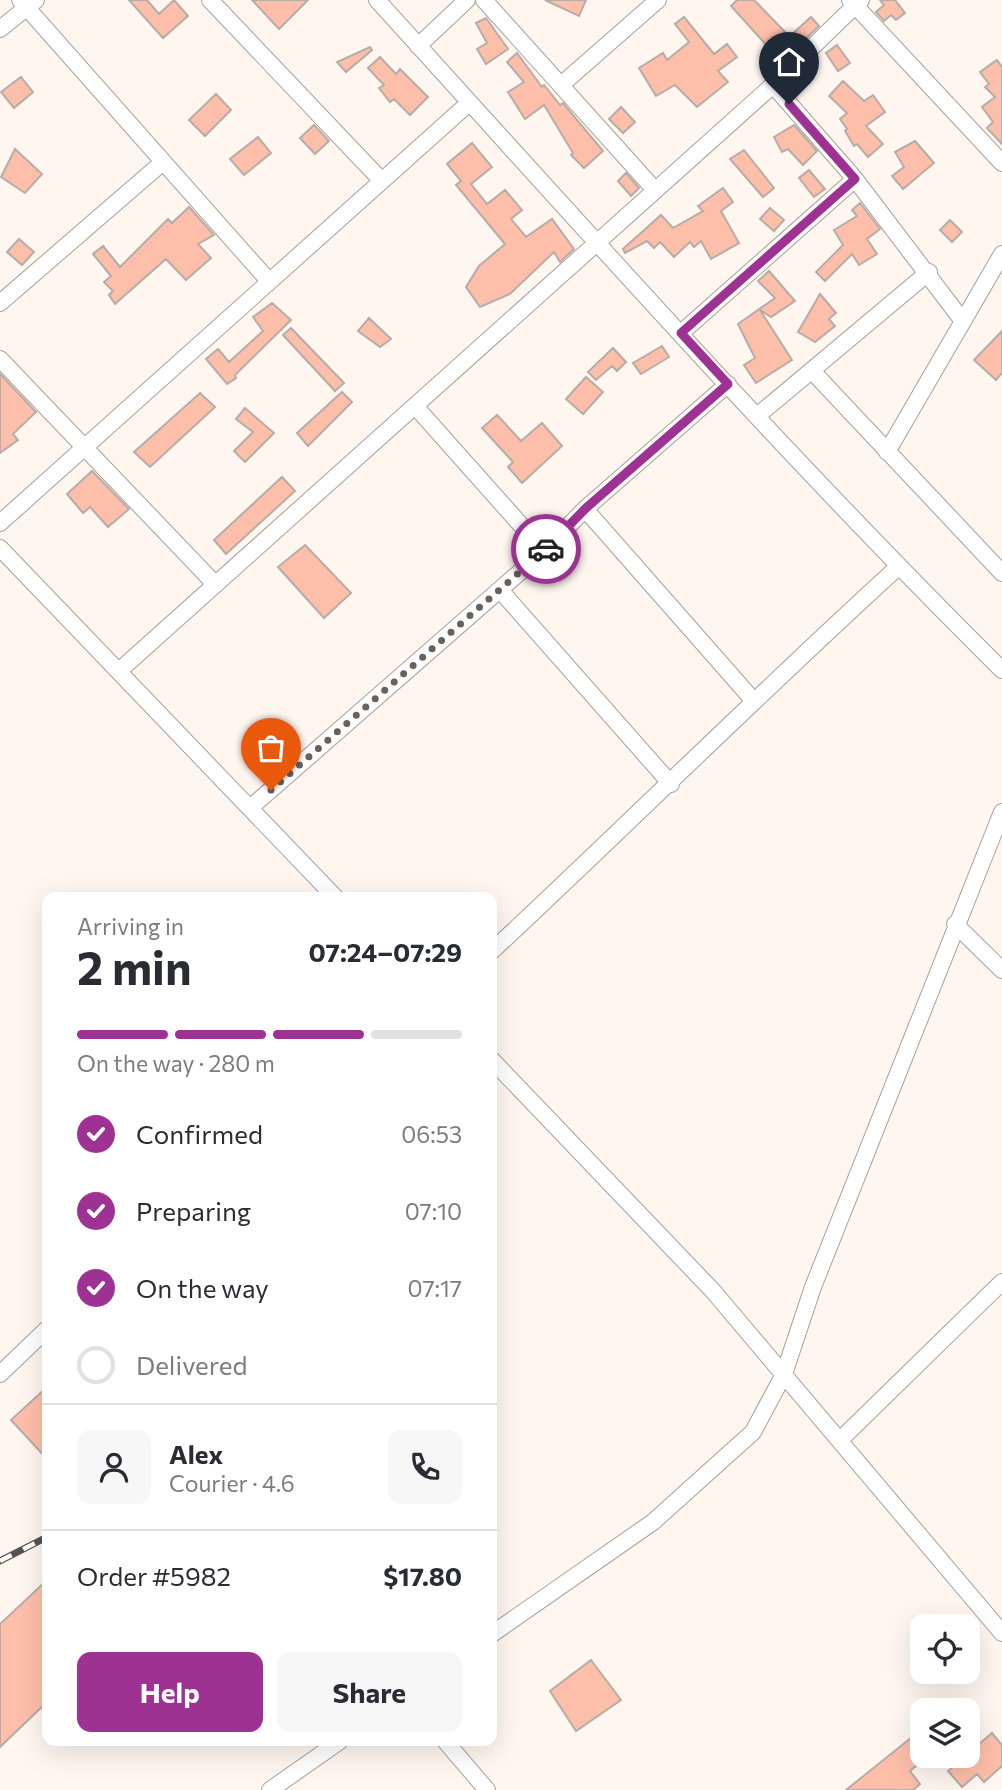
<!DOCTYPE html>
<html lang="en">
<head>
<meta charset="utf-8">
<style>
	:root { --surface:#fff; --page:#f7f7f7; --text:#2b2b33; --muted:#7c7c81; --line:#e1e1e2; --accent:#9e3293 }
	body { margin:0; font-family:Commissioner,sans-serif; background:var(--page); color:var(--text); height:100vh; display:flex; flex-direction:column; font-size:26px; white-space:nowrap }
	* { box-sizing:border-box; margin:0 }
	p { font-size:23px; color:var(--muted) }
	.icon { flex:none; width:38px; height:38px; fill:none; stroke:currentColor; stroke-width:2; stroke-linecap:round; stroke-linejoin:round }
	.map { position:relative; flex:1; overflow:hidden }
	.sheet { position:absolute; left:42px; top:892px; width:455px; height:854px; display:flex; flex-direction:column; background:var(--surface); border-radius:14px; box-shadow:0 7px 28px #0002 }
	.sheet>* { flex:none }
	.tools { position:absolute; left:910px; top:1614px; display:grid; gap:14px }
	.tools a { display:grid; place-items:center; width:70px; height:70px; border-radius:14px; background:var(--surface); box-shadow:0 7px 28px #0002; font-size:35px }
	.pin { position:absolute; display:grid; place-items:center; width:60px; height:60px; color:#fff; margin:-72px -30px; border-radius:50% 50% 50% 0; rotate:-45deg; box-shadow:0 0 7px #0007 }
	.pin .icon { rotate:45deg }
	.courier { position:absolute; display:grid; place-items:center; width:70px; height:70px; margin:-35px; border:5px solid #9e3293; border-radius:50%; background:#fff; color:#222; box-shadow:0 2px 9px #0007 }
	.overview em { font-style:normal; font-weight:700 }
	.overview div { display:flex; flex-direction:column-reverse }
	.overview { display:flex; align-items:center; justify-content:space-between; height:119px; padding:0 35px }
	h1 { font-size:46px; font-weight:700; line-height:52px }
	.bar { display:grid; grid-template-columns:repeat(4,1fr); gap:10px 7px; align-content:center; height:84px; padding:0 35px }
	.bar i { height:9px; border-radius:5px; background:var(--line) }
	.bar .selected { background:var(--accent) }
	.bar p { grid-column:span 4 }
	.line { display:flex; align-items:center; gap:18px; padding:0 35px; border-top:2px solid var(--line) }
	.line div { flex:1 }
	.round { display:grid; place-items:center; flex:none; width:74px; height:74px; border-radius:14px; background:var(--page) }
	ol { padding:0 35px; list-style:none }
	li { display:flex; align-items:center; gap:21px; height:77px }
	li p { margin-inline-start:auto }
	li .icon { padding:7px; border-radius:50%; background:var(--accent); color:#fff; stroke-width:4 }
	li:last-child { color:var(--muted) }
	li i { width:38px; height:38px; border:4px solid var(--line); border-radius:50% }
	.cta { display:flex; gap:14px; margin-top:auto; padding:14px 35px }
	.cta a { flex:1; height:80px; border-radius:14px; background:var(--accent); color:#fff; font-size:28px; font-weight:700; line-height:80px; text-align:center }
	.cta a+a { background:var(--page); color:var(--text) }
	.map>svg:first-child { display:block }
	.building { fill:#febfaa; stroke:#b6aca8; stroke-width:2 }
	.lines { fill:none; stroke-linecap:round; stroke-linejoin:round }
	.minor-casing { stroke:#a89f99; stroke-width:18 }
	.minor { stroke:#fff; stroke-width:16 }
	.rail-casing { stroke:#585350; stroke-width:7 }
	.rail { stroke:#fff; stroke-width:4.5; stroke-dasharray:13; stroke-linecap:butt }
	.done { stroke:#67625e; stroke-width:7; stroke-dasharray:0 12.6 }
	.route { stroke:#9e3293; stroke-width:9 }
</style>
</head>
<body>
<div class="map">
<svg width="1002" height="1790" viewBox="0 0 1002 1790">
	<rect width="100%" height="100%" fill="#fff6ef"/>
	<path class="building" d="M129 0H147L159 14 174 0 188 16 163 38Z
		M252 0H308L279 29Z
		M545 0H586L579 16Z
		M737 0H754L789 36 769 48 731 6Z
		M880 0H895L905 13 896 20 891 15 884 21 876 12 884 5Z
		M684 17 714 54 727 44 737 57 718 71 728 82 697 107 675 85 656 96 639 68 663 53 667 60 689 42 675 24Z
		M811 17 819 26 799 45 791 35Z
		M486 18 508 49 486 64 477 49 487 43 476 23Z
		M837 45 850 63 838 71 826 53Z
		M370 47 372 50 346 72 337 62Z
		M517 53 542 87 544 85 560 105 563 103 603 151 584 168 571 155 573 153 544 105 525 119 508 92 524 82 507 62Z
		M380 57 396 74 400 69 428 97 410 115 394 99 390 102 379 88 384 85 368 68Z
		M997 60 1002 67V144L987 128 993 122 982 107 995 97 985 87 989 84 980 72Z
		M21 77 33 92 14 108 1 92Z
		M843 81 864 101 873 95 885 112 866 126 883 144 868 157 857 144 854 146 845 131 847 129 840 119 847 113 829 96Z
		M216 94 231 110 205 136 189 120Z
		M621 107 635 122 623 133 609 119Z
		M314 125 329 141 315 154 300 138Z
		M794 125 817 151 803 165 788 149 782 152 774 137Z
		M258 137 271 153 244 175 230 159Z
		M915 141 934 163 903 189 892 176 904 167 895 152Z
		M472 143 492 167 471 184 487 204 505 190 522 210 511 219 526 237 552 219 574 249 560 262 554 252 510 294 480 307 466 287 479 266 505 244 456 185 461 181 447 164Z
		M15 149 42 174 25 193 1 177Z
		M744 150 774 188 763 197 730 159Z
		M809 170 825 189 814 197 799 178Z
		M626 173 639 188 631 196 618 181Z
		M723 188 733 202 721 211 739 243 711 259 701 241 694 247 690 242 674 257 660 242 654 248 647 241 625 253 623 249 661 215 673 228 703 211 698 206Z
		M860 203 880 229 867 239 877 254 859 265 852 254 825 281 816 272 843 245 834 230 857 216 852 210Z
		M189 207 214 235 198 244 211 258 186 280 166 259 115 304 109 295 113 291 104 282 111 276 93 254 103 246 120 267 168 219 172 223Z
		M770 208 784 220 774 231 760 219Z
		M950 220 962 232 952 242 940 230Z
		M19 239 34 252 22 265 7 252Z
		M769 271 795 301 771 317 760 310 792 360 756 383 744 365 755 358 738 324 775 298 758 281Z
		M820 294 836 313 829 319 835 326 815 342 798 332Z
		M272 303 291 320 235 375 236 378 227 384 206 359 218 349 229 362 263 331 253 317Z
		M369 318 391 339 380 347 358 331Z
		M291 328 344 383 335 391 283 335Z
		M1002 331V373L996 380 974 360Z
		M662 346 669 357 641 374 633 363Z
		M613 348 626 362 617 371 612 366 596 380 588 372Z
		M0 374 36 412 13 434 18 440 0 453Z
		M586 377 603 392 583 414 566 399Z
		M342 392 352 402 308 446 297 433Z
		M200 393 215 407 150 467 134 452Z
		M245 408 274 433 245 462 234 451 253 432 236 419Z
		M497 415 521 441 542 423 562 446 522 483 508 467 513 462 482 428Z
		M92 471 129 509 108 527 90 507 83 513 67 494Z
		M282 477 295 491 226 554 214 540Z
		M305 545 351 593 324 618 278 567Z
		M47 1387V1459L11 1420Z
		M47 1580V1702L0 1747V1624Z
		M591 1660 621 1700 576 1731 550 1691Z
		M922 1729V1761L910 1771 920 1784 913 1790H846Z
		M992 1733 1002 1745V1766L984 1782 977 1774 962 1787 948 1771Z"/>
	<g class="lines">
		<g class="minor-casing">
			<path id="minor" d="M20 0 268 280
				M210 0 382 181
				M377 0C582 226 785 455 1002 670
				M484 0 655 190
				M850 0 1002 163
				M0 29 36 0
				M418 46 467 0
				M561 85 658 0
				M773 85 855 179 962 320
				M0 303 163 162
				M681 333 855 179
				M0 359 215 584
				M813 372 1002 573
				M415 406 544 551
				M757 416 929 272
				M887 452 1002 254
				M585 509 753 700
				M0 523 469 103
				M0 548 336 898
				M500 590 671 784
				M120 670 773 85 861 0
				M250 808 544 551 585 509 728 384
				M955 924 1002 970
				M492 951C628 824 760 693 898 567
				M492 1060 713 1291 1002 1633
				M0 1374 47 1329
				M840 1440 1002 1282
				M492 1634 653 1522 753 1432 784 1374 813 1287 1002 812
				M445 1741 487 1790
				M270 1790 340 1741"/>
		</g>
		<use href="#minor" class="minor"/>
		<g class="rail-casing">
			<path id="rail" d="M0 1561 47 1537"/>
		</g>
		<use href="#rail" class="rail"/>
	</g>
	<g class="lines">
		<path class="done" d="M271 790 546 549"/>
		<path class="route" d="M546 549 585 509 728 384 681 333 855 179 789 104"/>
	</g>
</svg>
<div class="tools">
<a><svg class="icon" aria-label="locate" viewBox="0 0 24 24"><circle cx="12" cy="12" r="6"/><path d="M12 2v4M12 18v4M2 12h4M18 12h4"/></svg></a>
<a><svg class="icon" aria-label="layers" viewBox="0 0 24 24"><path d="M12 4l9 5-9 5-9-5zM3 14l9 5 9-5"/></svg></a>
</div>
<div class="pin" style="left:271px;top:790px;background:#ea580c"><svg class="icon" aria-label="bag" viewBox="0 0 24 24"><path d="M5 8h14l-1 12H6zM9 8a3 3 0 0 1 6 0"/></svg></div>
<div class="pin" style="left:789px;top:104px;background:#1f2937"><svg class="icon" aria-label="home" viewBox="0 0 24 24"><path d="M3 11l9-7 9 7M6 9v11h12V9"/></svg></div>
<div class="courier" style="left:546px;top:549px"><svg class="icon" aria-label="car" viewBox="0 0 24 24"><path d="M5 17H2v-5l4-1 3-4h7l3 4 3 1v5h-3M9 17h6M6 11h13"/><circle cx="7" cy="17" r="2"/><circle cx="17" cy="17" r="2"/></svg></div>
<section class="sheet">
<div class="overview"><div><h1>2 min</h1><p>Arriving in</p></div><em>07:24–07:29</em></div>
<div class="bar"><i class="selected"></i><i class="selected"></i><i class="selected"></i><i></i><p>On the way · 280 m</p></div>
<ol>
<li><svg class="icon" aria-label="check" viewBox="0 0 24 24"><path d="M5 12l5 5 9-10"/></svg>Confirmed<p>06:53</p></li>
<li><svg class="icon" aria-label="check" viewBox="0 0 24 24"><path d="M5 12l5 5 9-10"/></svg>Preparing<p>07:10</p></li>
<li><svg class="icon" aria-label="check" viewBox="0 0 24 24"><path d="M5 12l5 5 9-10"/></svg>On the way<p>07:17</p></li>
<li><i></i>Delivered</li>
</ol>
<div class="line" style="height:126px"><a class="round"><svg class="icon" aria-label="person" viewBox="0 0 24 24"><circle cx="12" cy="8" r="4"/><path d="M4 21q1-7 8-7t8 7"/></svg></a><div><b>Alex</b><p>Courier · 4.6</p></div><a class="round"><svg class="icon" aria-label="phone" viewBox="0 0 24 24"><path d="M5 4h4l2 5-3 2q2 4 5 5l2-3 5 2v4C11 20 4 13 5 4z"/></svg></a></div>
<div class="line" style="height:91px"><div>Order #5982</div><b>$17.80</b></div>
<div class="cta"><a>Help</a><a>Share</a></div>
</section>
</div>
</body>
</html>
